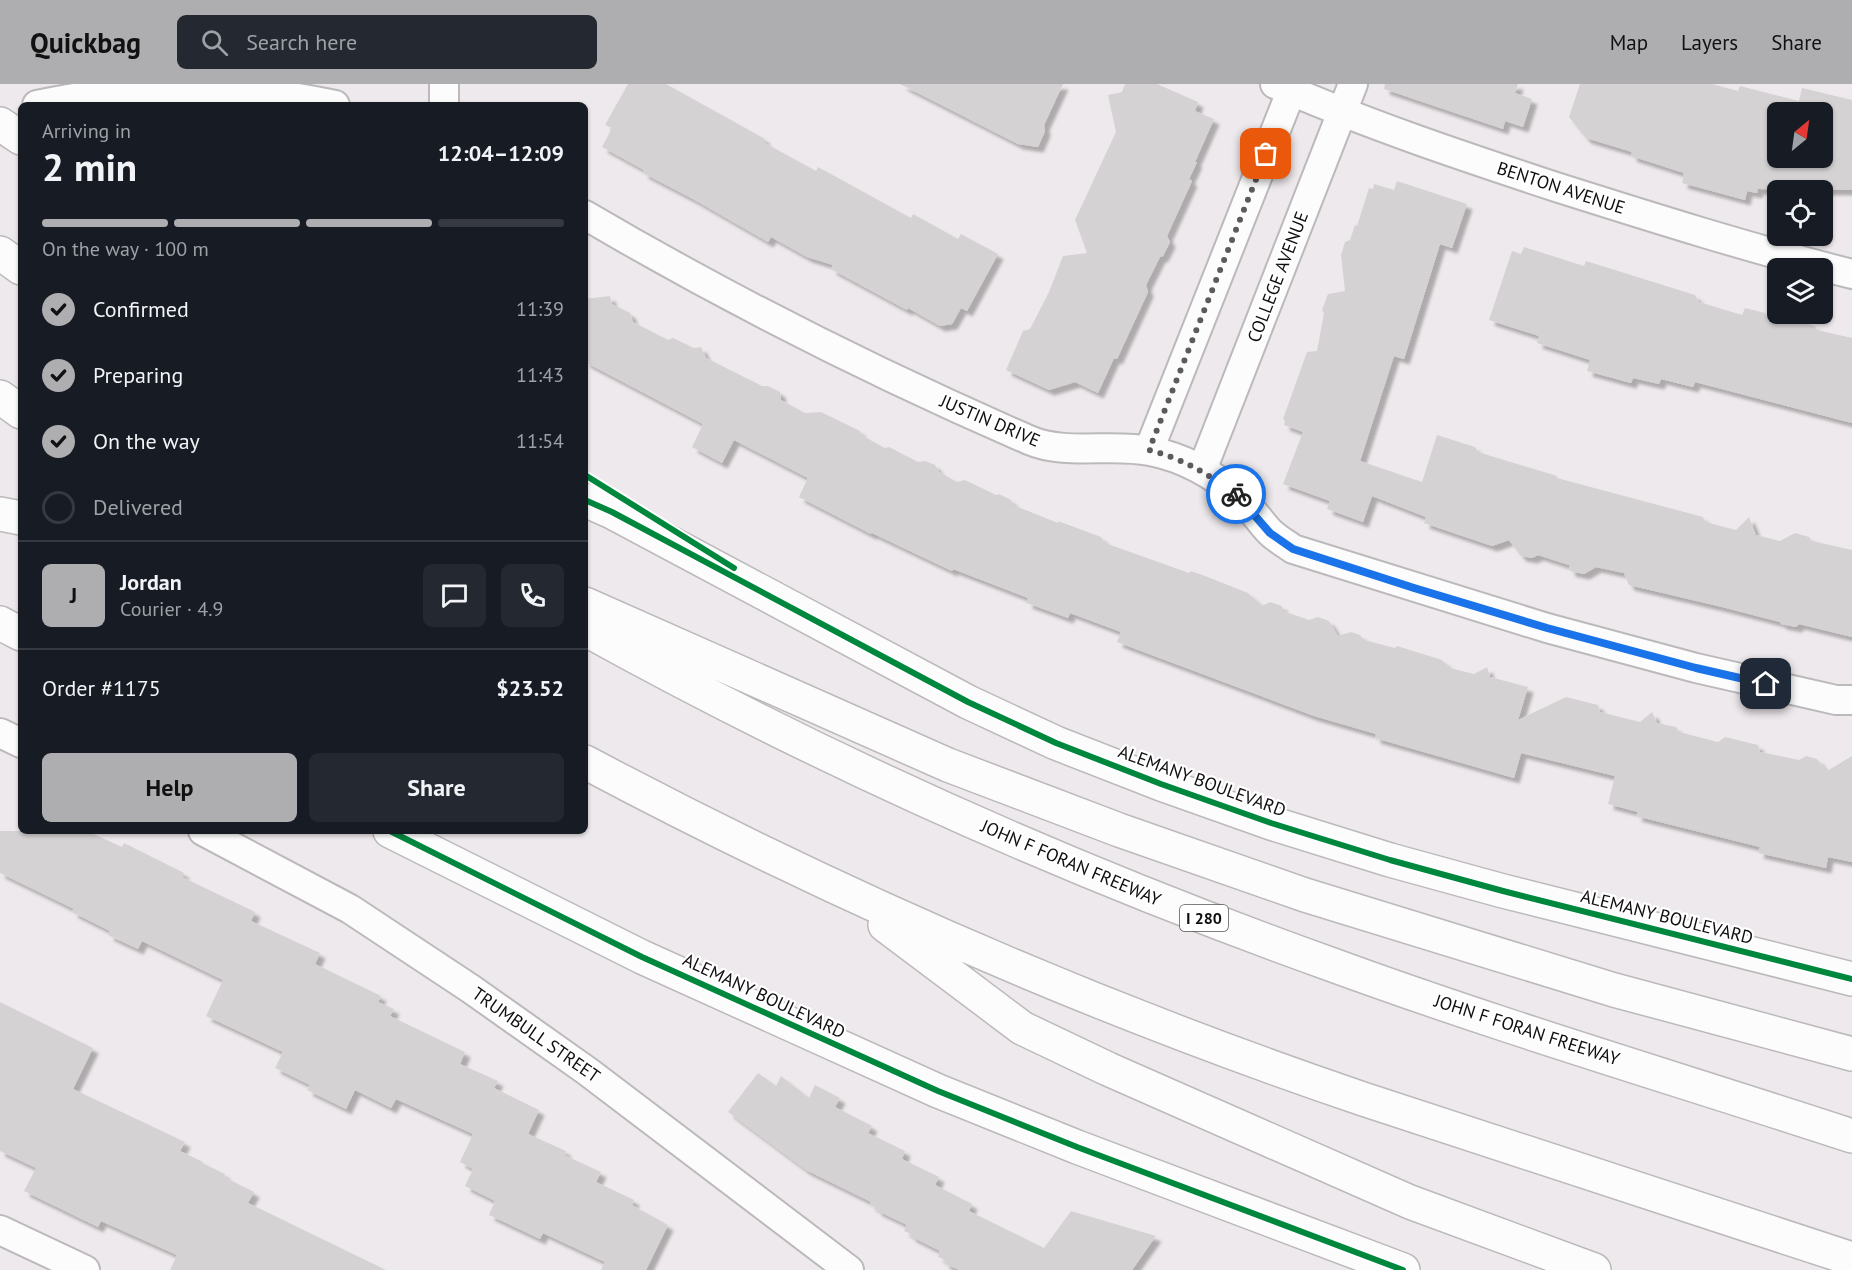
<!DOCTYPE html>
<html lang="en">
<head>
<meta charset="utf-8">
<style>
	:root { --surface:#171b24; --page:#242831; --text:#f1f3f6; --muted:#9ea1a6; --line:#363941; --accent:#aeaeb1 }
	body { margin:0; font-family:"PT Sans",sans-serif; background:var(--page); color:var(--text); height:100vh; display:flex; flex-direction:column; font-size:22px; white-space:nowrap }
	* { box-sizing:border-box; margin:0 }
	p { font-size:20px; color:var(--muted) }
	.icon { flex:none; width:33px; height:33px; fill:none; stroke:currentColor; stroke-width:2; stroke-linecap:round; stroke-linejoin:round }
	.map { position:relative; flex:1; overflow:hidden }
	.details { position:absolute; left:18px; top:18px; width:570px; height:732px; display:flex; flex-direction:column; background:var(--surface); border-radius:9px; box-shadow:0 2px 4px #0004 }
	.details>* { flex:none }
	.needle { width:39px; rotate:29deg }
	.fabs { position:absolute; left:1767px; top:18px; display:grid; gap:12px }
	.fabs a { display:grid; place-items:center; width:66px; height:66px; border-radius:9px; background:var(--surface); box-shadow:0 2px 4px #0004; font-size:30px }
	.pin { position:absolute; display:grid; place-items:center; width:51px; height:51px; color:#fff; margin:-26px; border-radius:12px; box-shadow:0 3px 9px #0006 }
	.courier { position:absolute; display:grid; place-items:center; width:60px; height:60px; margin:-30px; border:4px solid #1a73e8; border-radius:50%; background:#fff; color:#222; box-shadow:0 2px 8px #0007 }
	.overview em { font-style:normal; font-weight:800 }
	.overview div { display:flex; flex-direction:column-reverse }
	.overview { display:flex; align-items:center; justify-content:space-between; height:102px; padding:0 24px }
	h1 { font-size:39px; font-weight:800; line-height:45px }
	.bar { display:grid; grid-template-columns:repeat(4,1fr); gap:9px 6px; align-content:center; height:72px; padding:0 24px }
	.bar i { height:8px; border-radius:4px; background:var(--line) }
	.bar .on { background:var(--accent) }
	.bar p { grid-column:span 4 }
	.line { display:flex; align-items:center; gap:15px; padding:0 24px; border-top:2px solid var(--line) }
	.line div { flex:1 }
	.round { display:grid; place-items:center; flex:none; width:63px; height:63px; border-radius:9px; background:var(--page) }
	ol { padding:0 24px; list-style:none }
	li { display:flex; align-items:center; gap:18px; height:66px }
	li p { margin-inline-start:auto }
	li .icon { padding:6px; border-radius:50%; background:var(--accent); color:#111; stroke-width:4 }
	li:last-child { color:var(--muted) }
	li i { width:33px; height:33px; border:3px solid var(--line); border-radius:50% }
	.cta { display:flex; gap:12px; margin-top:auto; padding:12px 24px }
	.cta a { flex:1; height:69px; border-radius:9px; background:var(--accent); color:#111; font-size:24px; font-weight:800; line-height:69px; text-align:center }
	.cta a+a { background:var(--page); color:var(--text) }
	header { display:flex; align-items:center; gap:36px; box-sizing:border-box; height:84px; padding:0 30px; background:var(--accent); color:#111 }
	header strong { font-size:28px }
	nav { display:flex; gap:33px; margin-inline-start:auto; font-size:21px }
	.search { width:420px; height:54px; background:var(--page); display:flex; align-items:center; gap:15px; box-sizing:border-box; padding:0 21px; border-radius:9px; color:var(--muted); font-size:22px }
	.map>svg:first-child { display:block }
	.building { fill:#d5d2d4; fill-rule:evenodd; filter:url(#shadow) }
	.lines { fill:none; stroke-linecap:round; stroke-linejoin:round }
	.street-casing { stroke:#bcb9bb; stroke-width:32 }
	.primary-casing { stroke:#bcb9bb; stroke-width:36 }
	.highway-casing { stroke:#bcb9bb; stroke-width:36 }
	.street { stroke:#fcfcfc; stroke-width:28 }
	.primary { stroke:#fcfcfc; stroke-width:33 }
	.highway { stroke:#fcfcfc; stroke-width:33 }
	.cycleway-casing { stroke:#fff; stroke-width:10 }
	.cycleway { stroke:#00873e; stroke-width:6 }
	.done { stroke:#5d5a5c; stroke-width:6; stroke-dasharray:0 10.8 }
	.route { stroke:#1a73e8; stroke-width:8 }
	.labels { text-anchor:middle; stroke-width:4.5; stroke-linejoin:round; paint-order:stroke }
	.shield { fill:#fff; stroke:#575657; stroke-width:1.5 }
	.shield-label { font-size:16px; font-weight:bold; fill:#0f0d0f }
	.street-label { font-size:18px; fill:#0f0d0f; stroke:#fff }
</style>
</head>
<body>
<header>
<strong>Quickbag</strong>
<div class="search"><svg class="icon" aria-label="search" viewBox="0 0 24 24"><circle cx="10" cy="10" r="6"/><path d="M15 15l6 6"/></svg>Search here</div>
<nav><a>Map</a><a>Layers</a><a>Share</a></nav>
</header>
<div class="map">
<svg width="1852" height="1186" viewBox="0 0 1852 1186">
	<defs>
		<filter id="shadow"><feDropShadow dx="5.5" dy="5.5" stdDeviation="1.5" flood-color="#0004"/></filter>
	</defs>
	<rect width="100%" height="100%" fill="#eee9ec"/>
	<path class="building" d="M628 0H666L765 55 763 58 816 87 818 83 911 134 913 130 958 155 961 150 998 170 967 227 961 224 952 240 940 242 908 224 907 226 831 185 833 181 807 173 771 153 768 158 693 115 643 89 644 86 602 63 612 44 605 41Z
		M900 0H1063L1044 41 1045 47 1038 63 1018 60Z
		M1125 0H1157L1198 18 1195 27 1214 35 1195 78H1197L1189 95 1192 97 1167 152 1170 158 1163 172 1160 173 1146 201 1148 208 1117 275 1114 274 1098 309 1075 298 1049 306 1006 286 1023 247 1030 245 1049 208 1063 172 1087 169 1075 136 1116 48 1108 11 1122 8Z
		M1385 0H1518L1515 9 1532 15 1523 43 1505 37 1503 45 1384 5Z
		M1580 0H1712L1738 7 1740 2 1799 17 1802 4 1852 16V106L1758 105 1757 109 1747 107 1745 116 1682 99 1684 89 1631 72 1632 68 1586 54 1569 33ZM1778 28H1822V74H1778Z
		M1397 97 1467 120 1452 164 1440 160 1404 275 1394 272 1360 377 1422 398 1437 351 1475 363 1478 368 1557 392V394L1703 433 1705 438 1736 446 1749 433 1756 451 1780 457 1795 449 1809 453 1812 457 1852 466V553L1799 540 1796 543 1781 540 1780 538 1722 523 1629 501 1624 489 1596 483 1584 490 1570 487 1569 481 1538 471 1532 474 1521 472 1509 456 1492 462 1424 439 1426 433 1372 412 1363 438 1327 425 1330 417 1283 400 1303 348 1284 341 1285 336 1283 335 1307 268 1317 267 1324 229 1322 226 1328 210 1345 207 1341 171 1345 158 1350 156 1355 141 1357 142 1369 104 1373 105 1374 100 1394 106Z
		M1524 163 1584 182 1586 177 1695 211 1699 218 1742 231 1745 224 1765 229 1767 233 1794 240 1798 237 1815 242 1817 246 1852 254V339L1695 298 1693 303 1661 295 1659 300 1633 294 1631 299 1587 287 1590 276 1537 259 1539 252 1489 236 1512 167 1521 170Z
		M610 212 612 220 630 229 633 238 668 256 673 254 694 264 701 263 706 274 762 302H768L780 308 781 316 805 329 821 328 860 347 861 351 885 364 889 363 918 378 925 377 935 381 939 388 957 398 965 396 996 411 999 410 1011 416 1013 421 1058 439V437L1101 453 1105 459 1189 489 1191 487 1205 492 1248 509 1262 522 1270 518 1282 522 1283 527 1309 536 1318 533 1329 537 1338 552 1351 548 1360 551 1364 556 1395 564 1397 562 1442 576 1450 584 1474 590 1487 583 1490 593 1528 603 1518 636 1566 613 1598 621 1600 628 1640 638 1652 628 1657 639 1676 643 1679 648 1718 658 1725 653 1758 661 1760 668 1799 676 1806 672 1817 675 1827 687 1852 672V778L1828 773 1826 784 1758 769 1760 763 1636 732 1638 728 1608 720 1615 692 1521 669 1514 694 1375 654 1376 650 1314 632 1117 558 1121 548 1070 529 1068 534 1027 519 1028 514 953 485 952 487 872 449 871 450 799 413 808 394 734 356 722 379 692 363 703 340 585 278V215Z
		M0 747H87L122 763 124 759 184 789 182 793 255 828 251 837 320 869 315 880 381 912 378 918 394 925 390 932 465 968 460 980 498 997 494 1004 539 1026 528 1050 566 1067 564 1071 601 1088 596 1098 634 1116 632 1121 668 1141 646 1186H601L605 1178 543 1149 540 1155 489 1131 495 1117 465 1102 473 1085 460 1078 473 1050 396 1015 391 1024 355 1006 346 1025 307 1006 310 1001 275 984 283 968 206 932 223 896 142 857 138 865 108 851 110 847 72 828 74 825 0 789Z
		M0 918 93 964 73 1005 185 1058 180 1067 203 1078 202 1079 225 1090 224 1093 254 1108 248 1119 386 1186H170L177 1171 101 1137 98 1143 24 1107 36 1084 0 1067Z
		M758 989 776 1002 781 992 809 1014 815 1001 840 1014 835 1023 872 1042 868 1049 905 1067 902 1075 939 1093 935 1101 972 1120 969 1127 1044 1164 1071 1127 1156 1152 1132 1186H959L944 1179 945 1176 938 1173 940 1167 910 1152 911 1150 904 1147 907 1141 876 1126 877 1124 870 1121 871 1118 806 1086 728 1028Z"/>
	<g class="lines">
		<g class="street-casing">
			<path id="street" d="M444 0V21
				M1275 0C1366 40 1462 72 1556 103 1654 134 1752 165 1852 190
				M37 21C135 0 237 0 335 21
				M585 131C728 215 877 290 1029 356 1066 372 1111 359 1150 367 1182 373 1214 390 1238 412 1249 421 1258 435 1268 446 1275 454 1285 459 1293 465L1547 544 1696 584 1836 616H1852
				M1149 366 1294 0
				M1202 386 1353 0
				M0 649 21 659
				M203 747 350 825 471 905 587 987 849 1186
				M0 1146 85 1186"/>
		</g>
		<g class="primary-casing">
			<path id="primary" d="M0 40 21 54
				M585 416 612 428 968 618 1056 659 1161 700 1271 739 1390 776 1503 807 1852 895
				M0 430 21 434
				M0 539 21 550
				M390 747 642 873 938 1007 1077 1063 1403 1186"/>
		</g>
		<g class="highway-casing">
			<path id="highway" d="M0 169 21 184
				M0 313 21 328
				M585 520 948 681 1119 746 1305 811 1614 906 1852 970
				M585 545C823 677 1073 788 1330 880 1502 943 1678 995 1852 1052
				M585 678C835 811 1095 924 1363 1015L1852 1175
				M885 841 1022 944 1108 985 1410 1118 1594 1186"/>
		</g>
		<use href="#street" class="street"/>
		<use href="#primary" class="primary"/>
		<use href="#highway" class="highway"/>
		<g class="cycleway-casing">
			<path id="cycleway" d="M585 391 734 484
				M585 416 612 428 968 618 1056 659 1161 700 1271 739 1390 776 1503 807 1852 895
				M390 747 642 873 938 1007 1077 1063 1403 1186"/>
		</g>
		<use href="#cycleway" class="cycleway"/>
	</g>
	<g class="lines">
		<path class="done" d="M1236 410C1206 389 1186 376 1149 366L1266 70"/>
		<path class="route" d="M1236 410 1270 449 1293 465 1414 504 1547 544 1696 584 1766 600"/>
	</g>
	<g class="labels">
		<rect class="shield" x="1180" y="821" width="48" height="26" rx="4.5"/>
		<g class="shield-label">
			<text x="1204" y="840">I 280</text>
		</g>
		<g class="street-label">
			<text transform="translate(1561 104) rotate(18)" y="6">BENTON AVENUE</text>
			<text transform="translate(1278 193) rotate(-69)" y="6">COLLEGE AVENUE</text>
			<text transform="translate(990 337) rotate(23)" y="6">JUSTIN DRIVE</text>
			<text transform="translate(1202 697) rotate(20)" y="6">ALEMANY BOULEVARD</text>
			<text transform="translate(1071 779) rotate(23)" y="6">JOHN F FORAN FREEWAY</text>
			<text transform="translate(1667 833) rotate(14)" y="6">ALEMANY BOULEVARD</text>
			<text transform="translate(764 912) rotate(25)" y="6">ALEMANY BOULEVARD</text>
			<text transform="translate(1527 946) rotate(18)" y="6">JOHN F FORAN FREEWAY</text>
			<text transform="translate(536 951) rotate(35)" y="6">TRUMBULL STREET</text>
		</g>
	</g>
</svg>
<div class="fabs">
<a><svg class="needle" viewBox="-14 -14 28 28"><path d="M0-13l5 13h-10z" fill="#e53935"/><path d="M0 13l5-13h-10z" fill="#9ea1a6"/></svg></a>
<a><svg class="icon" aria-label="locate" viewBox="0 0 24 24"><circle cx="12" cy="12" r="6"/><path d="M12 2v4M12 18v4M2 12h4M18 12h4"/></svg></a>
<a><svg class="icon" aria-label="layers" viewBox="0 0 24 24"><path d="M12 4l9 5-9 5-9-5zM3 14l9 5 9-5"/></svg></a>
</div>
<div class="pin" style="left:1266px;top:70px;background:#ea580c"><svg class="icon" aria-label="bag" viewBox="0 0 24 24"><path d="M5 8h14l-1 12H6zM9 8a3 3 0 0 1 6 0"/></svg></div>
<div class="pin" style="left:1766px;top:600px;background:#1f2937"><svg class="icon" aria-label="home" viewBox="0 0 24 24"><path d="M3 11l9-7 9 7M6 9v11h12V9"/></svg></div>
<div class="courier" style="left:1236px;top:410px"><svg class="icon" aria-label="bike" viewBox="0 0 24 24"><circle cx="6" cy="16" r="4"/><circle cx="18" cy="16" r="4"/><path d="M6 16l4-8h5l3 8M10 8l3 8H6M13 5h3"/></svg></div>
<section class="details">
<div class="overview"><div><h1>2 min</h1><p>Arriving in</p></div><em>12:04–12:09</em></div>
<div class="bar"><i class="on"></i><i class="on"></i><i class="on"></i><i></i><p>On the way · 100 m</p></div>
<ol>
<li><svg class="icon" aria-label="check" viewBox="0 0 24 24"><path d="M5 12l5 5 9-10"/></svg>Confirmed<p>11:39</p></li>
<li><svg class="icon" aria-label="check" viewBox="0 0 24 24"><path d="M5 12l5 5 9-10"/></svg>Preparing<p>11:43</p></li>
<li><svg class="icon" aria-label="check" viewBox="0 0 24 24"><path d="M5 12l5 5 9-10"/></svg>On the way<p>11:54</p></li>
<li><i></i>Delivered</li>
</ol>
<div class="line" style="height:108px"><b class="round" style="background:var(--accent);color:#111">J</b><div><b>Jordan</b><p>Courier · 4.9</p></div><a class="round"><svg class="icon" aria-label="chat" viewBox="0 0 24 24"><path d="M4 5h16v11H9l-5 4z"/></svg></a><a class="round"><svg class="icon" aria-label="phone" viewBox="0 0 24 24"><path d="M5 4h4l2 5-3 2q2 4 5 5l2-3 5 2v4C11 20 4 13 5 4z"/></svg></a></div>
<div class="line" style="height:78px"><div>Order #1175</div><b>$23.52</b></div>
<div class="cta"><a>Help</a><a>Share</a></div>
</section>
</div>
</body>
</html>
